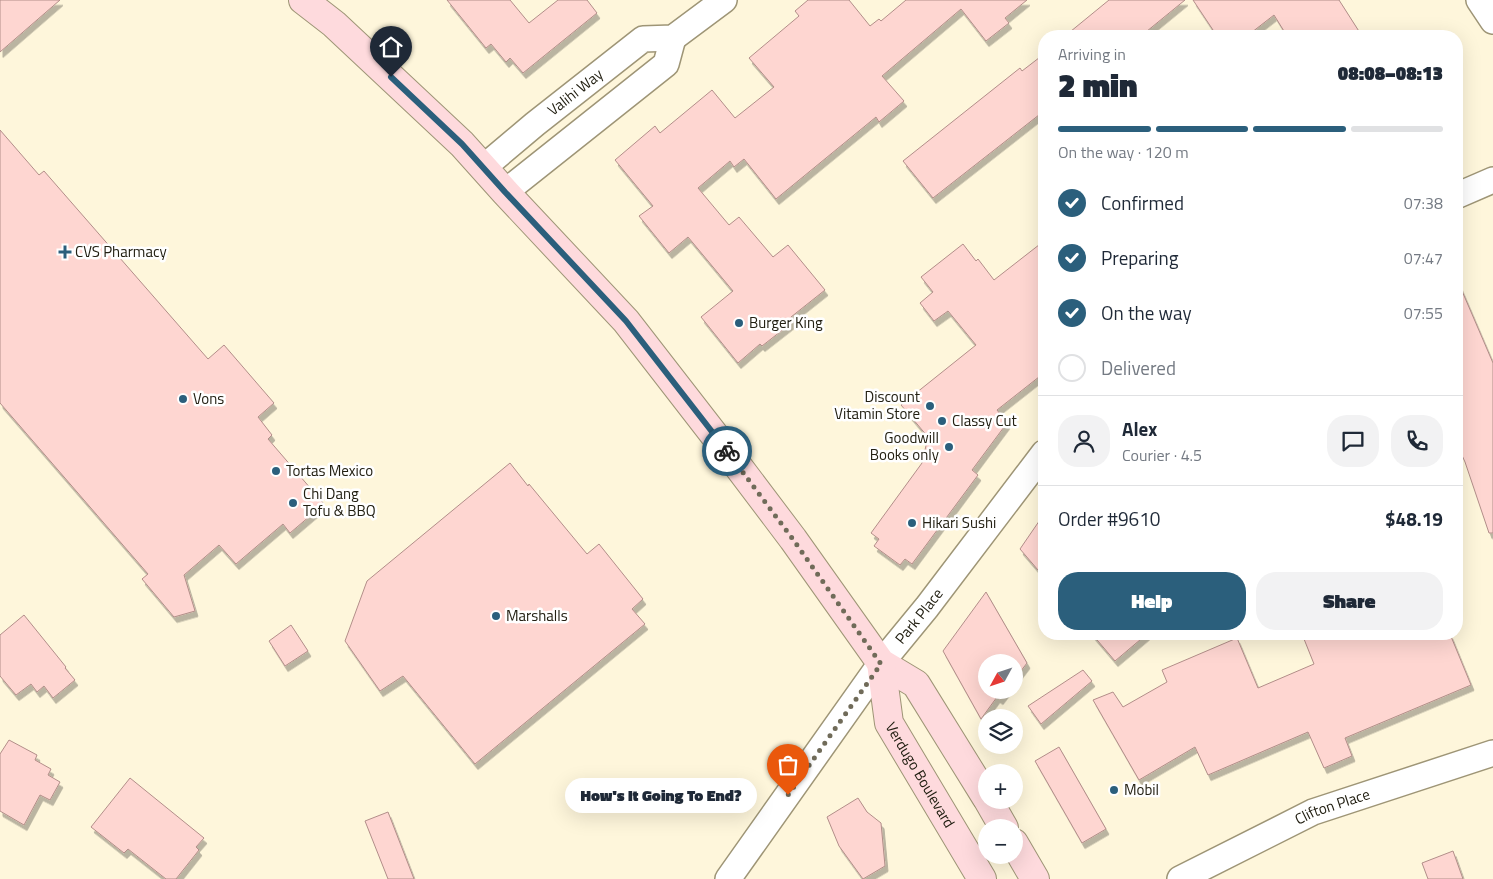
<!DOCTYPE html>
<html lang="en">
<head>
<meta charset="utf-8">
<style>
	:root { --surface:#fff; --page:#f2f2f3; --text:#1f2937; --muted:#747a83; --line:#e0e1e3; --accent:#2b5f7c }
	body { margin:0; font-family:"Titillium Web",sans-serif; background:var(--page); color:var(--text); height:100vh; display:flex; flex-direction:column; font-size:19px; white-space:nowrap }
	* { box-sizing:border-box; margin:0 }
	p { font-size:16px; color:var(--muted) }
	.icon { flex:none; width:28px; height:28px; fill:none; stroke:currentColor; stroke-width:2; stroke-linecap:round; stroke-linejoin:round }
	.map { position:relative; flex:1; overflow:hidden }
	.side { position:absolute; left:1038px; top:30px; width:425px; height:610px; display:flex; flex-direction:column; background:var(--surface); border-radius:20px; box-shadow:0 5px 20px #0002 }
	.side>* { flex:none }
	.needle { width:32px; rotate:230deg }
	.tools { position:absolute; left:978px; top:654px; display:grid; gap:10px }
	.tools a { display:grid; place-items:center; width:45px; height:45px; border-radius:50%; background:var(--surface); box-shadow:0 5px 20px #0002; font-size:25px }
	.pin { position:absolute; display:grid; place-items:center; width:42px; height:42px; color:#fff; margin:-51px -21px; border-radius:50% 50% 50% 0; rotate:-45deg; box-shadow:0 0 5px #0007 }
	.pin .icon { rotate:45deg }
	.courier { position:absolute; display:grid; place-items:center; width:50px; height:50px; margin:-25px; border:4px solid #2b5f7c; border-radius:50%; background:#fff; color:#222; box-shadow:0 1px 6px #0007 }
	.bubble { position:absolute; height:35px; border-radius:18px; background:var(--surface); box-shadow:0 5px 20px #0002; font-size:16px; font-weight:800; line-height:35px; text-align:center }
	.overview em { font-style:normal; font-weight:800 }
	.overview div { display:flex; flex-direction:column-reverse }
	.overview { display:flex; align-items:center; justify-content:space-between; height:85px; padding:0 20px }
	h1 { font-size:32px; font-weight:800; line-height:38px }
	.bar { display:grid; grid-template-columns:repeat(4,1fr); gap:8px 5px; align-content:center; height:60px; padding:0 20px }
	.bar i { height:6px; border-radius:4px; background:var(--line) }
	.bar .current { background:var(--accent) }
	.bar p { grid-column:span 4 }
	.line { display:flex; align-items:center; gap:12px; padding:0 20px; border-top:1px solid var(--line) }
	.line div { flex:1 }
	.round { display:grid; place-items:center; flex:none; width:52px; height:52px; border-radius:20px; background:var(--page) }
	ol { padding:0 20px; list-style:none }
	li { display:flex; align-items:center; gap:15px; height:55px }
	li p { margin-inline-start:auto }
	li .icon { padding:5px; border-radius:50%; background:var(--accent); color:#fff; stroke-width:4 }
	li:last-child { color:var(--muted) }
	li i { width:28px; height:28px; border:2px solid var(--line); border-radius:50% }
	.action { display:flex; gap:10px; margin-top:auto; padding:10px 20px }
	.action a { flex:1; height:58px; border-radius:20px; background:var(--accent); color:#fff; font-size:20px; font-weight:800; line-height:58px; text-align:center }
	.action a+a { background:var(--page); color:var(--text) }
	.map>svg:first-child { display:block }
	.building { fill:#fed6d1; stroke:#b28e89; filter:url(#shadow) }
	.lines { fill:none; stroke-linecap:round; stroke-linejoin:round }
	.street-casing { stroke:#9e9576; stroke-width:28 }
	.secondary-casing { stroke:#9e9576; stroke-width:30 }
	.street { stroke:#fff; stroke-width:25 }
	.secondary { stroke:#fedadd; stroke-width:28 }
	.done { stroke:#706b59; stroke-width:5; stroke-dasharray:0 9 }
	.route { stroke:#2b5f7c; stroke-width:6 }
	.poi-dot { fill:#2b5f7c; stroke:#fff; stroke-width:2 }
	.labels { text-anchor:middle; stroke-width:5; stroke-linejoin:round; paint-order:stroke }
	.street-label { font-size:15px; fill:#232013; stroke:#fff }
	.poi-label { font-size:15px; fill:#232013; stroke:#fff; text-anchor:start }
</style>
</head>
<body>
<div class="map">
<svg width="1493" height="879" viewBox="0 0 1493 879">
	<defs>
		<filter id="shadow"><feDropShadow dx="3" dy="5.5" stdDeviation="0" flood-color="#0004"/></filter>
	</defs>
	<rect width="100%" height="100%" fill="#fef6db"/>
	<path class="building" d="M0 0H60L0 52Z
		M447 0H510L529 23 558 0H587L597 13 523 73 510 58 506 62 491 44 486 48Z
		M808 0H849L870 26 879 19 881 21 906 0H1027L1005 18 1009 23 986 41 961 9 882 76 904 101 879 122 876 117 776 199 744 159 734 167 730 161 698 188 729 225 739 217 773 257 788 245 825 290 791 317 794 321 762 346 760 344 738 363 701 317 733 291 688 237 669 253 639 216 653 206 615 160 655 126 660 133 712 90 735 118 774 87 749 58 799 16 795 11Z
		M1109 0H1185L1141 36H1065Z
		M1193 0H1339L1362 36H1287L1274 15 1247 36H1217Z
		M1044 54V111L933 198 903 161 1020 68 1022 71Z
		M0 130 39 175 44 171 208 359 224 345 274 403 258 417 272 435 268 439 324 504 290 533 283 524 236 564 219 545 184 575 195 611 174 617 142 579 148 574 0 403Z
		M1044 241V373L997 410 1007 423 972 470 978 475 912 564 905 559 900 565 874 546 879 539 871 533 922 463 928 437 901 405 976 345 948 311 934 321 920 303 933 292 921 277 963 244 976 261 978 259 994 280Z
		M1456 277 1493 363V533H1489L1465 462 1456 442Z
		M510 463 528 486 529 484 587 554 599 544 643 599 632 609 645 624 475 764 403 676 380 691 345 641 367 581Z
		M1044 514V577L1020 549Z
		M986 592 1027 663 1014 680V662H986V690H1007L1000 699 997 697 981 719 943 651Z
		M24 615 66 667 65 668 75 680 53 698 44 686 37 692 31 684 16 695 0 676V635Z
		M291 625 308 651 285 666 269 641Z
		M1092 634H1147L1115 661Z
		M1302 634H1450L1471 685 1345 738 1352 756 1324 768 1308 732 1208 775 1195 747 1139 780 1093 700 1113 692 1123 707 1167 682 1162 670 1237 638 1258 688 1314 664Z
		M1083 670 1092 681 1041 724 1028 706Z
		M9 740 37 755 35 760 51 769 48 775 60 782 50 800 40 795 24 825 0 811V754Z
		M1059 747 1106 829 1082 843 1035 761Z
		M130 778 204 838 196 847 199 850 176 879H166L128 849 124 853 91 827Z
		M858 798 867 812 881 823 885 866 863 879 839 846 827 817Z
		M388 812 414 879H388L365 821Z
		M1453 851 1463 879H1428L1422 863Z"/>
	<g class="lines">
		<g class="street-casing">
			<g id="street">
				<path d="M1479 0 1493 21"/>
				<path id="s1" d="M484 167 535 124 643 39 673 38 724 0"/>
				<path d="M505 192 666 64 673 38"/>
				<path d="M1456 196 1493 180"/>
				<path id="s2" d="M728 879 881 663 927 607 1044 453"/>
				<path id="s3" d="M1180 879 1313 812 1493 753"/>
			</g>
		</g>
		<g class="secondary-casing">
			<g id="secondary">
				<path d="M303 0 334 24 462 144 505 192 626 321 719 441 793 539 881 663 916 684 986 797"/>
				<path id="s4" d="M881 663 889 723 982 879"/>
				<path d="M988 800 1004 828"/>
				<path d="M1014 843 1035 879"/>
			</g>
		</g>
		<use href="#street" class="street"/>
		<use href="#secondary" class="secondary"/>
	</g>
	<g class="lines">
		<path class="done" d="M727 451 792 538 881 664 788 795"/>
		<path class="route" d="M391 77 462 144 505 192 626 321 727 451"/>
	</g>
	<g class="poi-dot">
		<path d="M62.5 244.5h5v5h5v5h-5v5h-5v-5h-5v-5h5z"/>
		<circle cx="739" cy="323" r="5"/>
		<circle cx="183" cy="399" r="5"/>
		<circle cx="930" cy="406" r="5"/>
		<circle cx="942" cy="421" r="5"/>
		<circle cx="949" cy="447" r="5"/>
		<circle cx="276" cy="471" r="5"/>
		<circle cx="293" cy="503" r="5"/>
		<circle cx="912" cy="523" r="5"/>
		<circle cx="496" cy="616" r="5"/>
		<circle cx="1114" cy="790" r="5"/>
	</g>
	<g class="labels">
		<g class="street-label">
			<text dy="5" stroke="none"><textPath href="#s1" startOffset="118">Valihi Way</textPath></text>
			<text dy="5" stroke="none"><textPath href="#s2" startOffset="325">Park Place</textPath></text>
			<text dy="5" stroke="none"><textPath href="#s4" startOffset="121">Verdugo Boulevard</textPath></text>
			<text dy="5" stroke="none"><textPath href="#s3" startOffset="169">Clifton Place</textPath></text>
		</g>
		<g class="poi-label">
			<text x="75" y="257">CVS Pharmacy</text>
			<text x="749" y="328">Burger King</text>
			<text x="920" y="402" text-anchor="end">Discount<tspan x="920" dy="17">Vitamin Store</tspan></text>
			<text x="193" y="404">Vons</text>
			<text x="952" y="426">Classy Cut</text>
			<text x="939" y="443" text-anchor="end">Goodwill<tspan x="939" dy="17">Books only</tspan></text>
			<text x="286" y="476">Tortas Mexico</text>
			<text x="303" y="499">Chi Dang<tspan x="303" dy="17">Tofu &amp; BBQ</tspan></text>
			<text x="922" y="528">Hikari Sushi</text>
			<text x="506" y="621">Marshalls</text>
			<text x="1124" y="795">Mobil</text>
		</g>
	</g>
</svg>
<div class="tools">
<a><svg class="needle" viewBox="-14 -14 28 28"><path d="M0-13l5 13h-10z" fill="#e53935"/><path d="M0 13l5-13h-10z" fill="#747a83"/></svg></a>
<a><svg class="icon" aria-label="layers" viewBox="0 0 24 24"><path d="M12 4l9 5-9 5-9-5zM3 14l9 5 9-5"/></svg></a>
<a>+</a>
<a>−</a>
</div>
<div class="pin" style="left:788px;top:795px;background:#ea580c"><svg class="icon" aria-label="bag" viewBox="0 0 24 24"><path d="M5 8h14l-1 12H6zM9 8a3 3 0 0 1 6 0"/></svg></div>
<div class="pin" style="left:391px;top:77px;background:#1f2937"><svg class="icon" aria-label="home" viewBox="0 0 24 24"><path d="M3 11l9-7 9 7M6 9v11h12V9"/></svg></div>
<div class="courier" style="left:727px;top:451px"><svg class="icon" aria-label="bike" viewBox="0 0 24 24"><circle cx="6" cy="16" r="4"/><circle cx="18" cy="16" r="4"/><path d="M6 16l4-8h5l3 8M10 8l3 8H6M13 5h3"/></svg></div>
<div class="bubble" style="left:565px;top:778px;width:192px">How's It Going To End?</div>
<section class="side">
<div class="overview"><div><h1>2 min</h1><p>Arriving in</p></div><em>08:08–08:13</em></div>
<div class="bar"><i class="current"></i><i class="current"></i><i class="current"></i><i></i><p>On the way · 120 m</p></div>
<ol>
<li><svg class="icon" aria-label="check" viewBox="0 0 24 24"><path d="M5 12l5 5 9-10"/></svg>Confirmed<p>07:38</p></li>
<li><svg class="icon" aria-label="check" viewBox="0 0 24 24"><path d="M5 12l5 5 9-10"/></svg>Preparing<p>07:47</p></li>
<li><svg class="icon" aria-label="check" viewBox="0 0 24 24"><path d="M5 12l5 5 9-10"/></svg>On the way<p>07:55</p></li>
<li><i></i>Delivered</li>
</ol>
<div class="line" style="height:90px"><a class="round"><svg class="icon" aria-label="person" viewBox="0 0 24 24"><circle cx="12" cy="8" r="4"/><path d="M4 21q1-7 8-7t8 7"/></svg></a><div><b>Alex</b><p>Courier · 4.5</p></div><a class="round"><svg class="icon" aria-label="chat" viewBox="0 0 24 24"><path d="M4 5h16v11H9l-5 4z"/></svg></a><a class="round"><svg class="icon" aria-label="phone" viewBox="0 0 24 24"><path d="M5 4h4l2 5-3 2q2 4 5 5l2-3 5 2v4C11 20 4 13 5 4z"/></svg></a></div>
<div class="line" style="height:65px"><div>Order #9610</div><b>$48.19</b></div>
<div class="action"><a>Help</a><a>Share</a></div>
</section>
</div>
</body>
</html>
